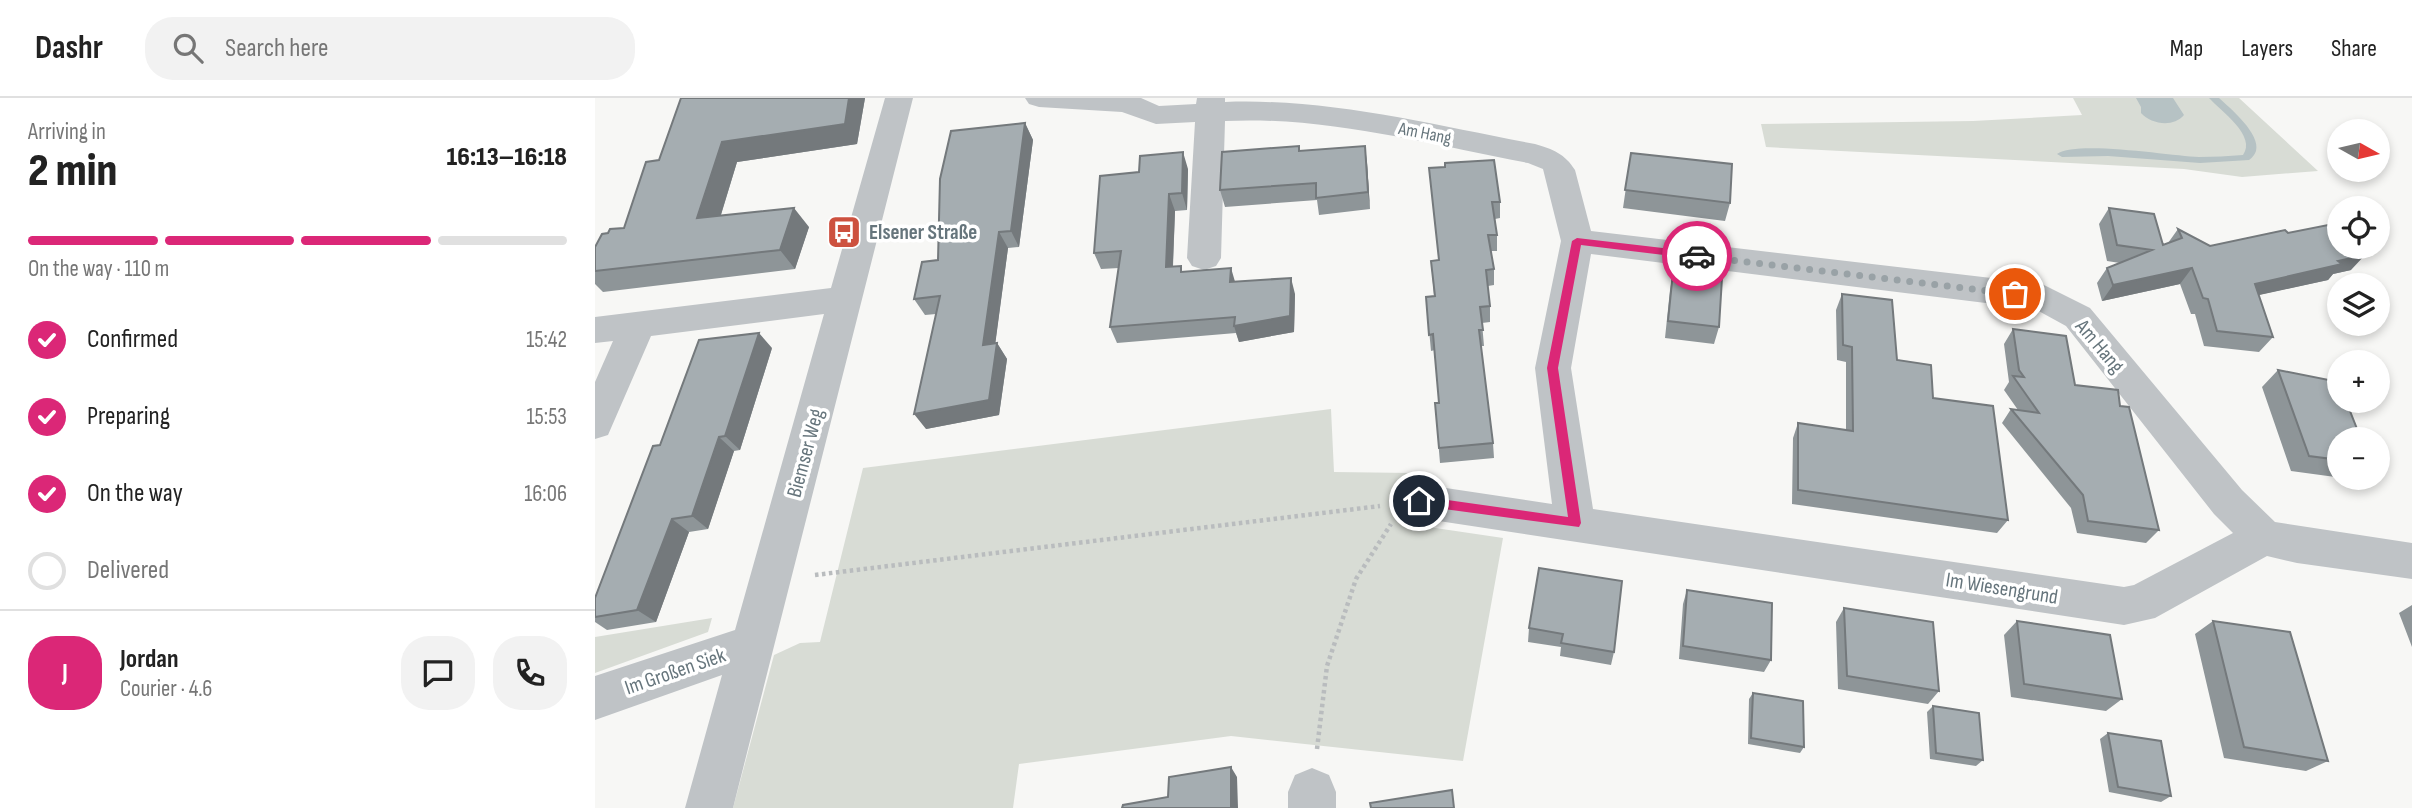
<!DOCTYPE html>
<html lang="en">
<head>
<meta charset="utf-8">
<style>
	:root { --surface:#fff; --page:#f2f2f2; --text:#222; --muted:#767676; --line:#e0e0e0; --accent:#db2777 }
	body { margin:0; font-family:"Sofia Sans Condensed",sans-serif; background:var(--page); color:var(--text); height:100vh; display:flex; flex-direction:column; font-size:26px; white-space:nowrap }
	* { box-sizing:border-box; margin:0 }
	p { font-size:23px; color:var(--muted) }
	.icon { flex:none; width:38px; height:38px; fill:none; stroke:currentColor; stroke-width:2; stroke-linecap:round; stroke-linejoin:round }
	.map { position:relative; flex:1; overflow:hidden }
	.drawer { display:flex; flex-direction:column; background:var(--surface); width:595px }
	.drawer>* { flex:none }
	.needle { width:46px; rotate:98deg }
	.buttons { position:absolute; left:1732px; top:21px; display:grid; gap:14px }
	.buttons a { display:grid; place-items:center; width:63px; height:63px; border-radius:50%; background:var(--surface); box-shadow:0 4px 10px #0003; font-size:35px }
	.pin { position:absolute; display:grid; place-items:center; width:60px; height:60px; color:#fff; margin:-30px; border:4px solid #fff; border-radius:50%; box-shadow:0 2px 7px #0007 }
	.courier { position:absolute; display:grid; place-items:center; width:70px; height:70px; margin:-35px; border:5px solid #db2777; border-radius:50%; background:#fff; color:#222; box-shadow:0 2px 9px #0007 }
	.overview em { font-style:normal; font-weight:800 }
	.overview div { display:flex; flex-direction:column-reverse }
	.overview { display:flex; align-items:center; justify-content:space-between; height:119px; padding:0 28px }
	h1 { font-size:46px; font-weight:800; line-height:52px }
	.bar { display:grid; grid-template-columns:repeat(4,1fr); gap:10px 7px; align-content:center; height:84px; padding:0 28px }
	.bar i { height:9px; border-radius:5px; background:var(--line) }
	.bar .selected { background:var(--accent) }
	.bar p { grid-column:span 4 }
	.line { display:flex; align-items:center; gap:18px; padding:0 28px; border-top:2px solid var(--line) }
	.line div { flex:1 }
	.round { display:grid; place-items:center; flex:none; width:74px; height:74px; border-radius:28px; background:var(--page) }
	ol { padding:0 28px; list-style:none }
	li { display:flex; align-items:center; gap:21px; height:77px }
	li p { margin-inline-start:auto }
	li .icon { padding:7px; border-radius:50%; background:var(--accent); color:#fff; stroke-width:4 }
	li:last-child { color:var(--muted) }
	li i { width:38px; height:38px; border:4px solid var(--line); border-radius:50% }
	header { display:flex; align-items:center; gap:42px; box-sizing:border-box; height:98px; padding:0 35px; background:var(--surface); border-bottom:2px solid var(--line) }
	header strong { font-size:33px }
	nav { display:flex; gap:38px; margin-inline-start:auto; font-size:24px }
	.search { width:490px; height:63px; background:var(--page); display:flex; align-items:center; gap:18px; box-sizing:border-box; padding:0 24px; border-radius:28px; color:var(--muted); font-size:26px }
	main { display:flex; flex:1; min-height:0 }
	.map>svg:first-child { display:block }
	.green { fill:#d8dcd5 }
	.water { fill:#b6c2c4 }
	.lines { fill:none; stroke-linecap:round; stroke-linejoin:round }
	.stream { fill:#b6c2c4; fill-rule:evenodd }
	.path { stroke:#b9bcbe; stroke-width:4.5; stroke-dasharray:3.5 3.5; stroke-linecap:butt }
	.street { fill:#bfc3c6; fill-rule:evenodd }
	.wall { fill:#8e9598 }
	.shaded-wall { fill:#74797c }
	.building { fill:#a5adb1; stroke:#74797c; stroke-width:2 }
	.route { fill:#db2777 }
	.done { stroke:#99a2a6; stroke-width:7; stroke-dasharray:0 12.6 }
	.labels { text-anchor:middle; stroke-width:7; stroke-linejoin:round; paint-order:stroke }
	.far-street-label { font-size:18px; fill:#66757c; stroke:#fff }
	.poi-label { font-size:21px; font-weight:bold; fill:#66757c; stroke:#fff; text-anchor:start }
	.street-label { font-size:21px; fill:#66757c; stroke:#fff }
</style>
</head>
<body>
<header>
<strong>Dashr</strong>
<div class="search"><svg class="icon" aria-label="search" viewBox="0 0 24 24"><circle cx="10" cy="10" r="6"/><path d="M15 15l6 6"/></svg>Search here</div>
<nav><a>Map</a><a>Layers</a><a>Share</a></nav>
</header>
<main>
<section class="drawer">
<div class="overview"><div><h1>2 min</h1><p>Arriving in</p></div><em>16:13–16:18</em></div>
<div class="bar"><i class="selected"></i><i class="selected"></i><i class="selected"></i><i></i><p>On the way · 110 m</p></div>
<ol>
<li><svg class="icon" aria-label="check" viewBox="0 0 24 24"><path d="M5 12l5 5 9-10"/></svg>Confirmed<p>15:42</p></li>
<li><svg class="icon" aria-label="check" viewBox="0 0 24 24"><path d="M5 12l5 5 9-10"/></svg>Preparing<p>15:53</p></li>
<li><svg class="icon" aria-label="check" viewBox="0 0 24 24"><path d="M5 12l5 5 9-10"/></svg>On the way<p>16:06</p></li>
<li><i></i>Delivered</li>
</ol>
<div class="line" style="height:126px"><b class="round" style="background:var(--accent);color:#fff">J</b><div><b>Jordan</b><p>Courier · 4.6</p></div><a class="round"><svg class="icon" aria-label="chat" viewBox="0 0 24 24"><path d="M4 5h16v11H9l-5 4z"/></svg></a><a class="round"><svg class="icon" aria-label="phone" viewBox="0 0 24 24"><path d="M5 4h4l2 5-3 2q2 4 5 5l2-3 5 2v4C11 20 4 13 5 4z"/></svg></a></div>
</section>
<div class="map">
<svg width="1817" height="710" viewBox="0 0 1817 710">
	<rect width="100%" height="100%" fill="#f7f7f5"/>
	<path class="green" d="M1478 0H1644L1723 73 1647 79 1589 71 1171 49 1166 26 1378 23 1487 17Z
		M736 311 739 374 817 375 820 427 908 440 868 663 636 638 424 666 418 710H138L179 557 205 545 225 544 268 370Z
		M117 520 113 534 0 575V539Z"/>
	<path class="water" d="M1541 0H1578L1589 17C1578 30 1556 26 1546 15V9Z"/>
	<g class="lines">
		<path class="stream" d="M1614 0H1624C1635 10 1666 36 1661 53 1660 56 1657 60 1654 62L1605 65 1513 58 1467 59 1462 56C1482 42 1576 58 1604 59 1619 59 1633 58 1648 57 1662 38 1626 13 1614 0Z"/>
		<path class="path" d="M220 477 785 408
			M722 651 732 568 761 481 796 426"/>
		<path class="street" d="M290 0H318L138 710H90L127 577 0 622V578L140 532 229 216 56 238 13 337 0 341V284L18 243 0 245V219L236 190Z
			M430 0H546L564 8 601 6 602 0H630V4C734 0 838 27 940 46 958 51 970 56 980 72L996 133 1447 186 1495 210 1647 392 1680 424 1817 445V481L1702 465 1672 458 1560 520 1529 527 824 420 810 415 804 403 810 391 824 386 957 406 940 270 966 143 948 71 933 65C833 46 731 18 630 23L626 160 621 168 609 172 597 168 592 160 600 24 561 26 527 14 444 9 434 6ZM996 156 1440 211 1471 228 1619 416 1638 435 1539 487 1529 489 998 411 976 270Z
			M717 670 734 677 741 694V710H693V694L700 677Z"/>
	</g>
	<path class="wall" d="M86 0H270L262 46 142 64 126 117 214 129 200 171 8 194 0 186V149L13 135 29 130 64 62Z
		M430 25 438 42 424 149 413 150 400 246 402 245 412 261 404 317 331 331 341 216 330 217 319 201Z
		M705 53 772 65 775 111 724 117 722 102 630 109 625 92Z
		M1036 55 1135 105 1130 123 1028 110Z
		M834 70 905 104V120L900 121 902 137V153H896L899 171V187L893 188 895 208V224L887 225 889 248H886L898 345 899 360 845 365 840 305H844L840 252 836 253 831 199 839 198 836 163 844 162Z
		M593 71 592 112 580 113 578 169 588 174 700 196 699 234 644 244 641 235 522 245 515 229 524 170 506 171 499 155Z
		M1514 110 1568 147 1573 145 1583 131 1615 148 1693 135 1756 172 1738 176 1733 182 1663 197 1678 239 1664 254 1609 248 1600 216H1596L1585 186 1507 203 1502 185 1512 170 1525 165 1512 163 1504 126Z
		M1078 174 1124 229 1119 246 1070 240 1075 192Z
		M1247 196 1302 262 1338 300 1413 422 1402 435 1197 406 1198 340 1203 325 1251 332V264L1242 262 1241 212Z
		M1418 231 1480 287 1525 308 1564 432 1551 445 1482 435 1476 410 1407 325 1416 311 1423 312 1409 292 1414 284 1409 246Z
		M177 250 145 352 139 353 113 431 94 434 61 524 12 532 0 524V500Z
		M1683 272 1745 341V380H1757L1755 381 1696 373 1667 289Z
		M944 470 1019 554 1016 567 965 558 966 549 933 544 934 530Z
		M1092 492 1176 562 1169 574 1084 561 1088 506Z
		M1817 507V549L1804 515Z
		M1249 510 1344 593 1333 606 1243 591 1241 524Z
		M1422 523 1527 601 1511 613 1416 599 1409 537Z
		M1618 523 1733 663 1711 673 1629 660 1600 536Z
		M1158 595 1209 649 1205 655 1153 646 1154 601Z
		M1338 608 1388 662 1381 668 1335 661 1332 614Z
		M1513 635 1576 698 1566 704 1514 694 1505 641Z"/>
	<path class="shaded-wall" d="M254 0H270L262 46 142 64 119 139 102 120 127 44Z
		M430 25 438 42 424 149 416 133Z
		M770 48 772 65 775 111 773 94Z
		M588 54 593 71 592 112 587 95Z
		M574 96 580 113 577 186 571 169Z
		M199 110 214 129 200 171 185 152Z
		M404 134 413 150 398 263 388 247Z
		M1770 157 1756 172 1738 176 1733 182 1646 201 1660 186 1743 163Z
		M636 170 641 187 635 184Z
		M1597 170 1585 186 1507 203 1518 187Z
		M696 180 700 196 699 234 644 244 639 228Z
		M164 235 177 250 145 352 130 338Z
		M402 245 412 261 404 317 331 331 319 316Z
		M124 339 139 353 113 431 97 418Z
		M77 421 94 434 61 524 42 512Z
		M636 669 642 679 643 710H636Z"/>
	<path class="building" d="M86 0H254L250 26 127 44 102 120 199 110 185 152 0 173V149L7 136 13 135 15 131 29 130 51 64 64 62Z
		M430 25 416 133 404 134 388 247 402 245 394 302 319 316 345 198 319 201 327 164 343 162 345 81 356 33Z
		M704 48V53L770 48 773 94 721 100V85L625 92 627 54Z
		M588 54 587 95 574 96 571 169 586 168V174L636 170 635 184 696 180 695 218 639 228 640 219 515 229 526 153 499 155 505 78 544 74 545 58Z
		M1036 55 1137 66 1135 105 1030 92Z
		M899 62 905 104H897L902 137H893L899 171 891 172 895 208 885 209 888 232H884L898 345 844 350 840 305H844L838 236 834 237 831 199 840 198 836 163 844 162 834 70 850 69V65Z
		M1514 110 1559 116 1568 147 1587 140 1583 131 1615 148 1690 132 1693 135 1738 126 1745 133V149H1762L1770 157 1743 163 1747 166 1660 186 1678 239 1622 233 1613 201 1608 200 1597 170 1518 187 1512 170 1557 152 1522 147Z
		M1078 174 1127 180 1124 229 1073 223Z
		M1247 196 1297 202 1302 262 1336 267 1338 300 1398 308 1413 422 1203 392V325L1258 333 1257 249 1248 247Z
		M1418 231 1471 238 1480 287 1523 292 1525 308 1534 309 1564 432 1493 423 1488 397 1416 311 1444 315 1418 278 1429 279 1424 272Z
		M164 235 130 338 124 339 97 418 77 421 42 512 0 519V500L58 348 65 347 104 242Z
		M1683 272 1744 284 1745 303H1751L1766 341H1745V362L1714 358Z
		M944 470 1027 483 1019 554 966 545 968 536 934 530Z
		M1092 492 1177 505 1176 562 1088 548Z
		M1249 510 1338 524 1344 593 1252 578Z
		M1422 523 1515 537 1527 601 1429 586Z
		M1618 523 1695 534 1733 663 1649 649Z
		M1158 595 1208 603 1209 649 1156 640Z
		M1338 608 1384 615 1388 662 1341 655Z
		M1513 635 1566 643 1576 698 1523 689Z
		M636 669V710H527L528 707 573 699 574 679Z
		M857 692 859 710H776L775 705Z"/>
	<path class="route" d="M982 140 1102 154 1107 158 1102 161 986 147 963 270 986 425 984 429 819 407 818 403 824 398 973 419 952 270 977 143Z"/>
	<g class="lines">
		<path class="done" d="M1102 158 1420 196"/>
	</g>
	<defs>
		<g id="bus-square" transform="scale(1.75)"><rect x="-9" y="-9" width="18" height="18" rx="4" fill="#cd513f" stroke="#fff"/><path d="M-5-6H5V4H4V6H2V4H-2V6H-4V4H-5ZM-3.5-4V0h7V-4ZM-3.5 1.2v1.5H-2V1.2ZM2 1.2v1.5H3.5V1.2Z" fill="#fff"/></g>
	</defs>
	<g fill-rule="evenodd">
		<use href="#bus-square" x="249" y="134"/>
	</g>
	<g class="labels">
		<g class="far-street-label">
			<text transform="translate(830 35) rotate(11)" y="6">Am Hang</text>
		</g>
		<g class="poi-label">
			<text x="274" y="141">Elsener Straße</text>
		</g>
		<g class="street-label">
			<text transform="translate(1505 248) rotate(50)" y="7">Am Hang</text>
			<text transform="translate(210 355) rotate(-75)" y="7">Biemser Weg</text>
			<text transform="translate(1407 490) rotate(9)" y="7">Im Wiesengrund</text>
			<text transform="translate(80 573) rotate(-19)" y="7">Im Großen Siek</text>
		</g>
	</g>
</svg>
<div class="buttons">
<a><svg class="needle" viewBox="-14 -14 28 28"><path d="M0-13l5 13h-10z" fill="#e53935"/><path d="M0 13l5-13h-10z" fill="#767676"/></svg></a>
<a><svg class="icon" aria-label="locate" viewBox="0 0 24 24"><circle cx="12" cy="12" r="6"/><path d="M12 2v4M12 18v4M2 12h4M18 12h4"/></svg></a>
<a><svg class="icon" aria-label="layers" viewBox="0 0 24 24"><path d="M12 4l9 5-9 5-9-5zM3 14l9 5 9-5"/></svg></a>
<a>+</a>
<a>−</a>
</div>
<div class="pin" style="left:1420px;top:196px;background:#ea580c"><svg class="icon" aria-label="bag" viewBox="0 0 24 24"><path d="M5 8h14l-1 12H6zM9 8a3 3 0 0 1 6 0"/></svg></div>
<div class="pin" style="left:824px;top:403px;background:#1f2937"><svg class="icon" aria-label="home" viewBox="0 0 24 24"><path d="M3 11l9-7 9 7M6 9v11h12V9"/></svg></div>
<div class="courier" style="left:1102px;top:158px"><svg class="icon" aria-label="car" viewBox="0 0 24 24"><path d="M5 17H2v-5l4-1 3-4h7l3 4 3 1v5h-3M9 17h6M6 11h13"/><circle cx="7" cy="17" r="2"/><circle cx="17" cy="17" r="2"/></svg></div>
</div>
</main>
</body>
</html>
